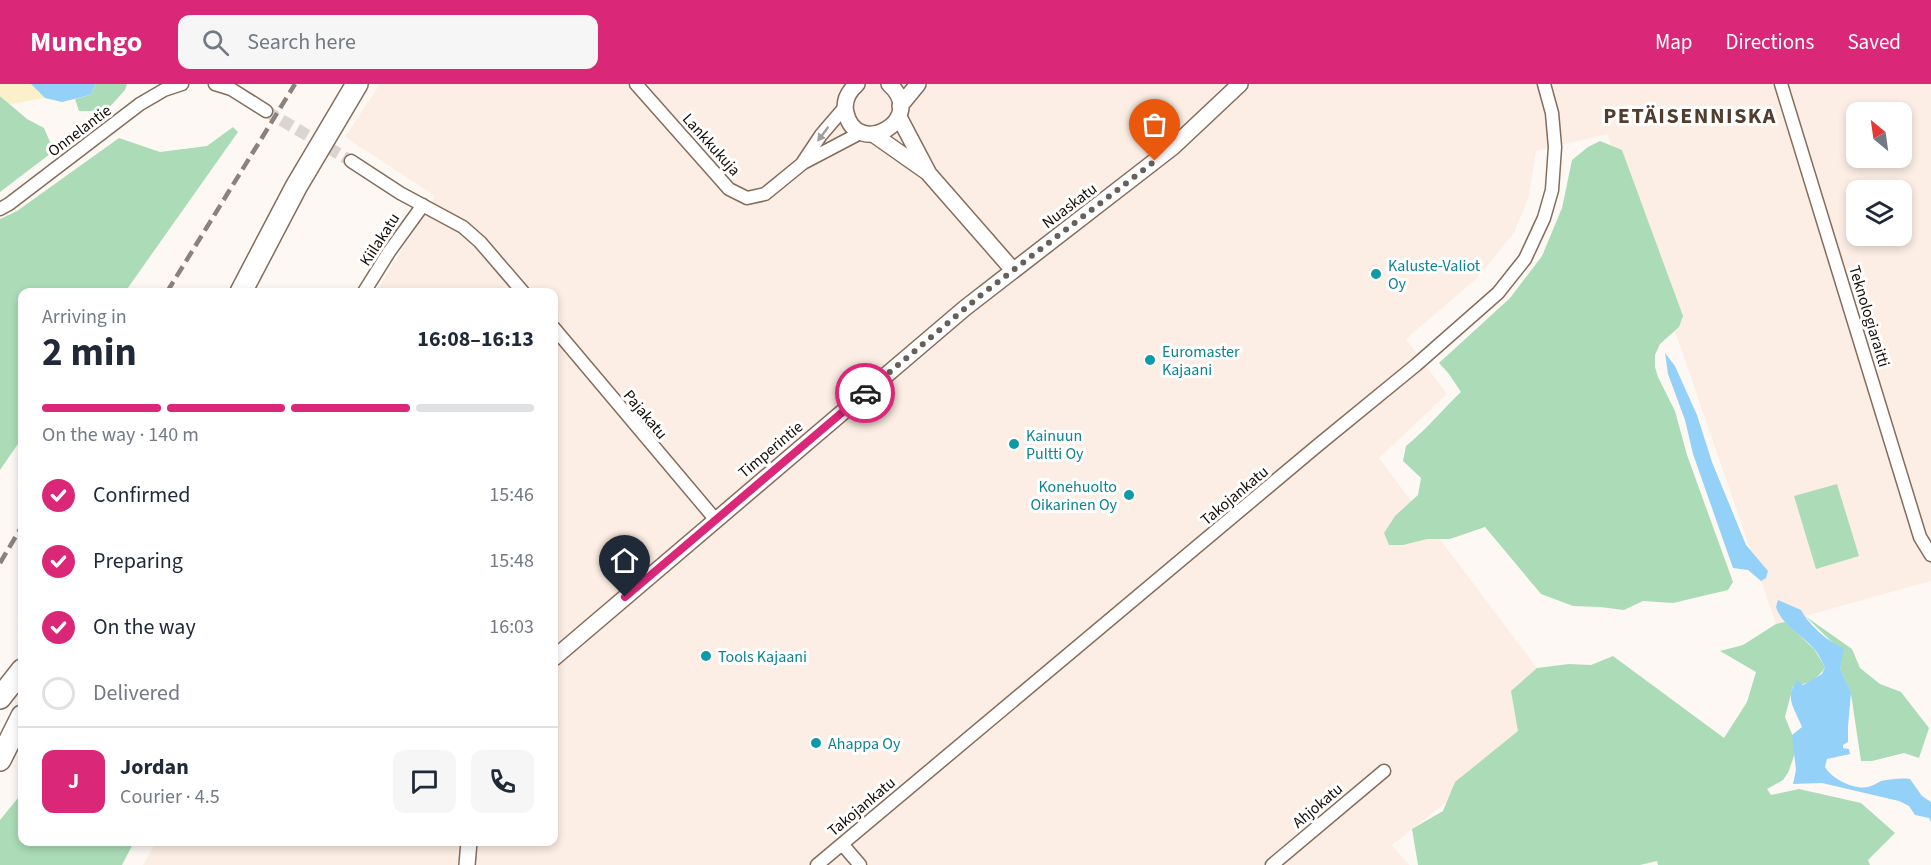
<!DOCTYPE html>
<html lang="en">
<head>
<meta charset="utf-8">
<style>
	:root { --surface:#fff; --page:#f6f6f7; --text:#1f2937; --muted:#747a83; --line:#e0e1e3; --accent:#db2777 }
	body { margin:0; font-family:"Source Sans 3",sans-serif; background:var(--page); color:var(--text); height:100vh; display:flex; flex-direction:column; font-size:22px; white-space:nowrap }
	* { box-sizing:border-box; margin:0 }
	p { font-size:20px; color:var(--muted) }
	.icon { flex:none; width:33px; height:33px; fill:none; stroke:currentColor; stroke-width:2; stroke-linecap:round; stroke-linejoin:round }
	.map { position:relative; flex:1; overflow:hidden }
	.drawer { position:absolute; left:18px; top:204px; width:540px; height:558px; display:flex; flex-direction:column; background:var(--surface); border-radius:12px; box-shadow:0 3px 9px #0003 }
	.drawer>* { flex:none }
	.needle { width:39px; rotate:331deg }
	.buttons { position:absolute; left:1846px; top:18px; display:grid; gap:12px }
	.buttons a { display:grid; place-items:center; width:66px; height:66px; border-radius:12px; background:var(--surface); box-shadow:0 3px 9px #0003; font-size:30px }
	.pin { position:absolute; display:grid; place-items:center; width:51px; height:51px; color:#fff; margin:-62px -26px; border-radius:50% 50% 50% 0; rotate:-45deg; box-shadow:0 0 6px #0007 }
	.pin .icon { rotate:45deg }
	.courier { position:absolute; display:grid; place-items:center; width:60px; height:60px; margin:-30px; border:4px solid #db2777; border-radius:50%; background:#fff; color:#222; box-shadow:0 2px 8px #0007 }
	.summary em { font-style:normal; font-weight:700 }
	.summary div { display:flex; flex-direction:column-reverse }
	.summary { display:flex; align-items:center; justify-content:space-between; height:102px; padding:0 24px }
	h1 { font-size:39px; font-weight:700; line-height:45px }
	.bar { display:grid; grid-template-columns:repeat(4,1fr); gap:9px 6px; align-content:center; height:72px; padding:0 24px }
	.bar i { height:8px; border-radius:4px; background:var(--line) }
	.bar .active { background:var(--accent) }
	.bar p { grid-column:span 4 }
	.line { display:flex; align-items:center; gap:15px; padding:0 24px; border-top:2px solid var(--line) }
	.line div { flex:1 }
	.round { display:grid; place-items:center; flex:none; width:63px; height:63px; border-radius:12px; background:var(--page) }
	ol { padding:0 24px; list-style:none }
	li { display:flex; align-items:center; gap:18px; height:66px }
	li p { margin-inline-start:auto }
	li .icon { padding:6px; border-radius:50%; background:var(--accent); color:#fff; stroke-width:4 }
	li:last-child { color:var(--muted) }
	li i { width:33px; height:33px; border:3px solid var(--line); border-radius:50% }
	header { display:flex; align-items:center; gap:36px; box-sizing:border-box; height:84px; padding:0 30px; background:var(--accent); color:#fff }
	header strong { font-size:28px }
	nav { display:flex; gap:33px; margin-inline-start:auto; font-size:21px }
	.search { width:420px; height:54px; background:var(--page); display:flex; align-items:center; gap:15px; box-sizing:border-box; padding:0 21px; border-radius:12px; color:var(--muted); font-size:22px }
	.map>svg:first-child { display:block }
	.built { fill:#fceee4; fill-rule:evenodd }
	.green { fill:#abdcb7 }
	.sand { fill:#faf0ca }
	.water { fill:#94d1f8 }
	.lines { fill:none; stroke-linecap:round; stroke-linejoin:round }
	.minor-tunnel { stroke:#dbd5d1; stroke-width:12; stroke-dasharray:12 6; stroke-linecap:butt }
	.minor-casing { stroke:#856d5c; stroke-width:15 }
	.tertiary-casing { stroke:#856d5c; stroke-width:18 }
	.trunk-casing { stroke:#856d5c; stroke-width:24 }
	.minor { stroke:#fff; stroke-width:12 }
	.tertiary { stroke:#fff; stroke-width:15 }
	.trunk { stroke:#fff; stroke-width:21 }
	.rail { stroke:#8a827e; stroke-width:4.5; stroke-dasharray:12 6; stroke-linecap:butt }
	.oneway { fill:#a29e9c }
	.done { stroke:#675f5a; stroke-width:6; stroke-dasharray:0 10.8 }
	.route { stroke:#db2777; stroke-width:8 }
	.culture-dot { fill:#0f9aa8; stroke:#fff; stroke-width:2 }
	.labels { text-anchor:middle; stroke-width:6; stroke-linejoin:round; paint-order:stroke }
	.street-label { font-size:16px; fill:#160d07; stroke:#fff }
	.culture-label { font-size:16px; fill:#0d838f; stroke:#fff; text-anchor:start }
	.district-label { font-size:22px; font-weight:bold; letter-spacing:1.5px; fill:#533d2e; stroke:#fff }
</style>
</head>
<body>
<header>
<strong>Munchgo</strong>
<div class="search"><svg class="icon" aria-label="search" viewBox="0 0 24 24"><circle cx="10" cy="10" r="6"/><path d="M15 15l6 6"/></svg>Search here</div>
<nav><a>Map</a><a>Directions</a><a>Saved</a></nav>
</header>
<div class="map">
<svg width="1931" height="781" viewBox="0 0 1931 781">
	<rect width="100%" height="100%" fill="#fef8f5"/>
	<path class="built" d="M380 0H1931V497L1776 540 1607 50 1536 67 1529 112 1514 149 1476 195 1406 255 1447 310 1379 374 1567 624 1392 761 1409 781H143L156 758H554V208H376L435 112 345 53ZM1857 28H1902V74H1857ZM1857 106H1902V152H1857Z"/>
	<path class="green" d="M96 0H127L125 6 106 27H79L75 15 90 11Z
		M0 12 27 35 44 44 54 67 0 108Z
		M233 43 238 48 125 208H22V354L0 386V135L17 127 119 54 160 68 207 62Z
		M1600 57 1622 66 1683 232 1679 243 1660 260 1655 271V283L1658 293 1675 327 1687 371 1733 498 1728 506 1673 519 1643 517 1624 526 1600 523 1573 522 1541 510 1485 443 1450 455H1427L1403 461H1389L1384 449 1395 432 1418 411 1421 394 1403 377 1406 362C1426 346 1442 326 1461 308L1449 290 1439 279 1510 214 1542 172 1562 124 1572 76 1588 63Z
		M1837 400 1859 472 1816 485 1794 412Z
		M1805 532 1852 565 1860 584 1880 600 1901 608 1929 644 1919 674 1904 669 1872 677H1861L1851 610 1840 584 1835 561Z
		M1785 538 1814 565 1825 583C1819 595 1805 601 1793 602L1785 633 1794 655 1795 669 1788 689 1783 696 1767 705 1771 711 1799 705 1861 719 1895 749 1868 776 1870 781H1658L1657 777 1640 781H1418L1412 745 1443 727 1455 698 1518 647 1511 607 1537 584 1569 580 1591 581 1613 572 1724 654 1747 618 1756 588 1720 567 1743 561 1776 540Z
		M22 709V758H134L122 781H0V736Z"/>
	<path class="sand" d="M0 0H31L45 14 10 20 0 12Z"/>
	<path class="water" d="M31 0H96L90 11 62 18 45 14Z
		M1665 269 1675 282 1697 331 1712 378 1746 461 1768 487 1766 494 1761 497 1748 486 1733 484 1693 370 1685 336 1668 290Z
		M1778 516 1801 526C1809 541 1829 559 1844 564L1840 584 1851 609 1848 642V658L1843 661V664L1849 665 1850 670 1827 675 1825 683C1832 695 1854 706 1868 703 1872 702 1877 699 1881 697 1891 695 1901 694 1910 695L1922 712 1931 718V738L1929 734 1915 731 1909 722 1899 717 1822 699 1793 700 1796 686 1792 651 1802 643C1795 625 1783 613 1798 596L1803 601 1822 590 1825 583C1822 578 1819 571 1815 566 1803 551 1782 542 1776 523Z"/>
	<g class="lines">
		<path class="minor-tunnel" d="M266 27 351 77"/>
		<g class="minor-casing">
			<path id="minor" d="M215 0 231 5 266 27
				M636 0 729 105 747 114 765 110 803 79 862 48
				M1781 0 1920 453 1931 471
				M351 77 400 109 463 143 480 158 523 208
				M803 78 821 51 845 23
				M0 125 9 120 140 20 164 6 182 0
				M364 208 389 168 423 121
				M554 244 715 435
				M842 760 860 781
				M817 781 1317 362 1416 281 1498 209 1525 175 1544 134 1552 106 1555 63 1552 29 1544 0
				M1272 781 1384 687"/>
		</g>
		<g class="tertiary-casing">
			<path id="tertiary" d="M857 0C848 8 843 17 846 29 857 76 929 35 889 0
				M900 22 918 0
				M899 33 929 90 1013 186
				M873 50 927 88
				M554 574 965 224 1173 63 1240 0
				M467 781 469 758"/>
		</g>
		<g class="trunk-casing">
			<path id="trunk" d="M241 208 296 103 357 0
				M0 614 22 586
				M0 676 22 632"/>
		</g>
		<use href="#minor" class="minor"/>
		<use href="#tertiary" class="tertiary"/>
		<use href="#trunk" class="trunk"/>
		<path class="rail" d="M167 208 295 0
			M0 479 22 442"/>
	</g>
	<defs><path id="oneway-solid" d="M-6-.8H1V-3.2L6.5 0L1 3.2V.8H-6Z" transform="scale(1.5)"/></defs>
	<use class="oneway" href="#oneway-solid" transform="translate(823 50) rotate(127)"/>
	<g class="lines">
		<path class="done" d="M865 309 981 211 1155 77"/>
		<path class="route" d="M625 513 865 309"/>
	</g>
	<g class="culture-dot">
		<circle cx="1376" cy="190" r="6"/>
		<circle cx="1150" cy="276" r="6"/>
		<circle cx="1014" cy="360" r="6"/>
		<circle cx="1129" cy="411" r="6"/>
		<circle cx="706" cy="572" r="6"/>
		<circle cx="816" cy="659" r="6"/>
	</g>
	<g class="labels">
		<g class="street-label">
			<text transform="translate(79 46) rotate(-37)" y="6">Onnelantie</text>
			<text transform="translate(712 60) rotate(48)" y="6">Lankkukuja</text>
			<text transform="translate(1069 121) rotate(-37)" y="6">Nuaskatu</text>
			<text transform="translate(379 155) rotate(-57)" y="6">Kiilakatu</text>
			<text transform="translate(1870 232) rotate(73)" y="6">Teknologiaraitti</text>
			<text transform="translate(646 330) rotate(50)" y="6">Pajakatu</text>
			<text transform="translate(770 365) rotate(-40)" y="6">Timperintie</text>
			<text transform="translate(1234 411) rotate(-40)" y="6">Takojankatu</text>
			<text transform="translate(1317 721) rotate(-40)" y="6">Ahjokatu</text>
			<text transform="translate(861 722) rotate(-40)" y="6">Takojankatu</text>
		</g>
		<g class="culture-label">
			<text x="1388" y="187">Kaluste-Valiot<tspan x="1388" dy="18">Oy</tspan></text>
			<text x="1162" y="273">Euromaster<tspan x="1162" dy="18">Kajaani</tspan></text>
			<text x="1026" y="357">Kainuun<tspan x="1026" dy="18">Pultti Oy</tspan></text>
			<text x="1117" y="408" text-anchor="end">Konehuolto<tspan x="1117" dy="18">Oikarinen Oy</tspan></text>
			<text x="718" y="578">Tools Kajaani</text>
			<text x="828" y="665">Ahappa Oy</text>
		</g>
		<g class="district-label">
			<text x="1690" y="39">PETÄISENNISKA</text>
		</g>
	</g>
</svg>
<div class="buttons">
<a><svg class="needle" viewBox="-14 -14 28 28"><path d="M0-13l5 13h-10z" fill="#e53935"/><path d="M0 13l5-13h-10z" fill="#747a83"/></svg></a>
<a><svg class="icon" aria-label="layers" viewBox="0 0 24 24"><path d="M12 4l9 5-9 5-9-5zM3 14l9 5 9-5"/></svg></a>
</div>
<div class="pin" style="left:1155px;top:77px;background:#ea580c"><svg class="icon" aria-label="bag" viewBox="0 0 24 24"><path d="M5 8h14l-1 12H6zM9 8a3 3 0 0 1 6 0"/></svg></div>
<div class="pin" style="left:625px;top:513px;background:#1f2937"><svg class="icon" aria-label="home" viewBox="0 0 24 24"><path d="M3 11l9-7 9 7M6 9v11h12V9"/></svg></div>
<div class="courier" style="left:865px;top:309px"><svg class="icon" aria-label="car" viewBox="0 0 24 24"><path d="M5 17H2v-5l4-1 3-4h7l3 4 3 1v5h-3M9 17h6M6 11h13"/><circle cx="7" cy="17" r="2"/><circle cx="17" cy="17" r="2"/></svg></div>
<section class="drawer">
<div class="summary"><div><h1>2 min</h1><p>Arriving in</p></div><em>16:08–16:13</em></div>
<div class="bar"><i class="active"></i><i class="active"></i><i class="active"></i><i></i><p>On the way · 140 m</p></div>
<ol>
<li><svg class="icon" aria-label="check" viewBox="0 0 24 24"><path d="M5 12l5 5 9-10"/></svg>Confirmed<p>15:46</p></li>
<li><svg class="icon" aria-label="check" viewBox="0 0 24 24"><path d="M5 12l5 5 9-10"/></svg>Preparing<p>15:48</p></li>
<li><svg class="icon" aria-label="check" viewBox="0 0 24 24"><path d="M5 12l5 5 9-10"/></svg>On the way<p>16:03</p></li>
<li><i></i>Delivered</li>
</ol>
<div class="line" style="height:108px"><b class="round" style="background:var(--accent);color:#fff">J</b><div><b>Jordan</b><p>Courier · 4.5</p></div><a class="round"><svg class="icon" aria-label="chat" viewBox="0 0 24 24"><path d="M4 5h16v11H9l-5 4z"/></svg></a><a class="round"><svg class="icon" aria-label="phone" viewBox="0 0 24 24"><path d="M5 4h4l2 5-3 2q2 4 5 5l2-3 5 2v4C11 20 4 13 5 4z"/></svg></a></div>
</section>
</div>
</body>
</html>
